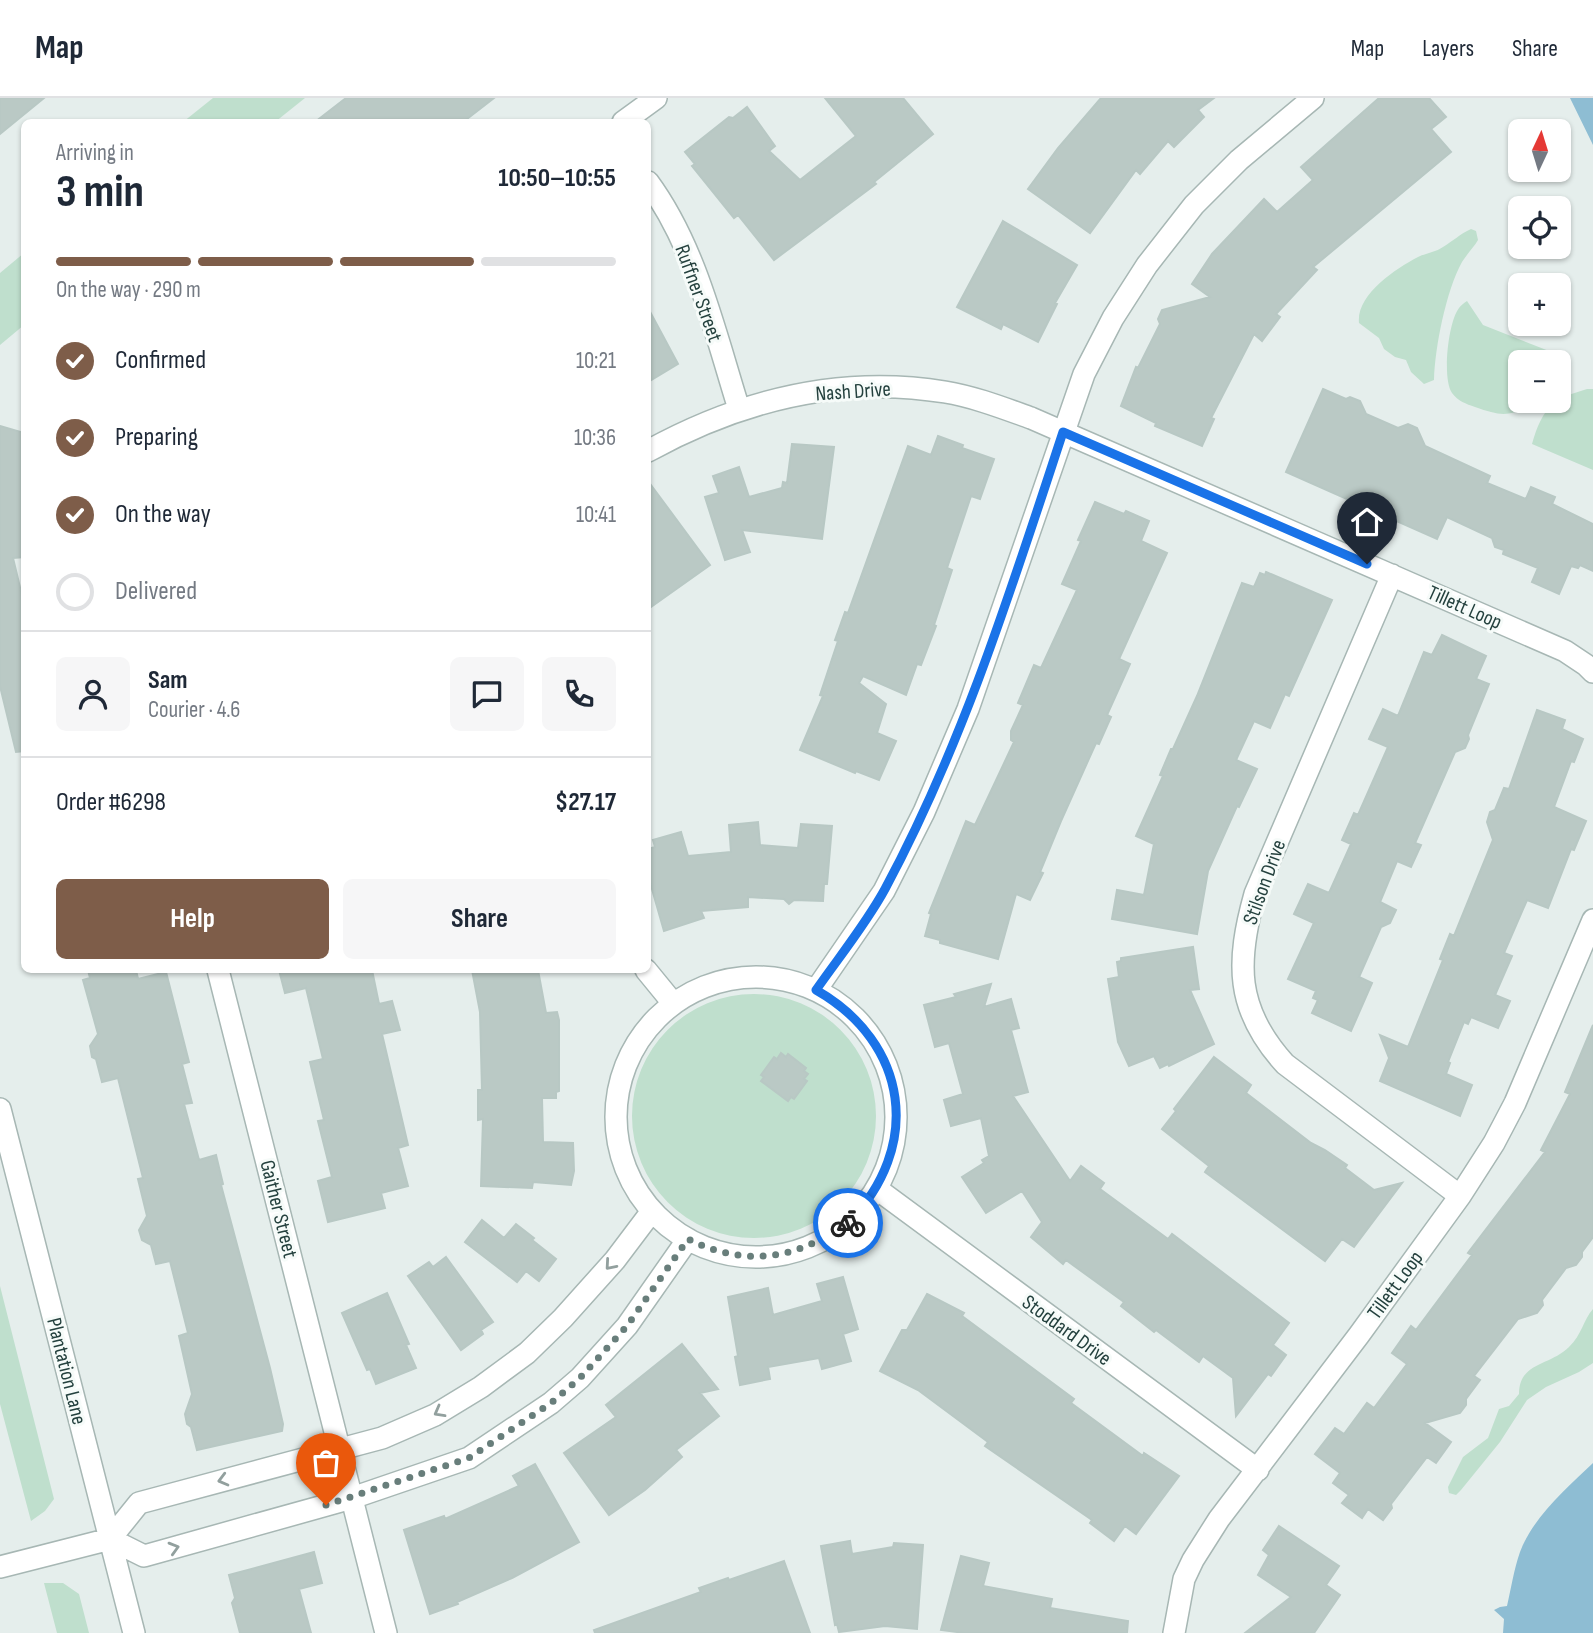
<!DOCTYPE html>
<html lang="en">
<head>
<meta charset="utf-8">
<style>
	:root { --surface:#fff; --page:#f6f6f7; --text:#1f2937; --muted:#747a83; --line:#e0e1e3; --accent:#7e5d49 }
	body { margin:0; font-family:"Sofia Sans Condensed",sans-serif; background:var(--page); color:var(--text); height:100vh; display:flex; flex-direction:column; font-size:26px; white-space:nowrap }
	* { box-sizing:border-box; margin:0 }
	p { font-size:23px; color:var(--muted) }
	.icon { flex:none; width:38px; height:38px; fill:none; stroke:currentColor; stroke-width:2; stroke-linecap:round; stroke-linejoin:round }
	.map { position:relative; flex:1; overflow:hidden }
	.side { position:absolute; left:21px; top:21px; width:630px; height:854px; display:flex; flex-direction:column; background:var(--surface); border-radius:10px; box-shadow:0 2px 5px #0004 }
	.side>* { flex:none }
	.needle { width:46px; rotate:4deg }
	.controls { position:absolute; left:1508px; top:21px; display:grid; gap:14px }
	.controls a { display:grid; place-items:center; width:63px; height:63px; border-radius:10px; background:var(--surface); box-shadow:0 2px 5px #0004; font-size:35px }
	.pin { position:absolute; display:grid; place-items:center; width:60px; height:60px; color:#fff; margin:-72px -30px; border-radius:50% 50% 50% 0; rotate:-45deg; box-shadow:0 0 7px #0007 }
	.pin .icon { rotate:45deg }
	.courier { position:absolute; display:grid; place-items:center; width:70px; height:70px; margin:-35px; border:5px solid #1a73e8; border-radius:50%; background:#fff; color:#222; box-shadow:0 2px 9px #0007 }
	.head em { font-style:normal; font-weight:700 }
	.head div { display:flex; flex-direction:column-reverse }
	.head { display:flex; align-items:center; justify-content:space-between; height:119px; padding:0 35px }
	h1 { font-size:46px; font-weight:700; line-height:52px }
	.bar { display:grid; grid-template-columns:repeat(4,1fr); gap:10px 7px; align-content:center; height:84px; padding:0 35px }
	.bar i { height:9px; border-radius:5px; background:var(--line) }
	.bar .selected { background:var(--accent) }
	.bar p { grid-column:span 4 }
	.line { display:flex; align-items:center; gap:18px; padding:0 35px; border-top:2px solid var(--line) }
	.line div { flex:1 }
	.round { display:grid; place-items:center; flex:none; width:74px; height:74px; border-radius:10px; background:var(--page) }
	ol { padding:0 35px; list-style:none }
	li { display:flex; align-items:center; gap:21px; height:77px }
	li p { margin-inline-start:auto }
	li .icon { padding:7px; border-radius:50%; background:var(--accent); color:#fff; stroke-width:4 }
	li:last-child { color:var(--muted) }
	li i { width:38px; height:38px; border:4px solid var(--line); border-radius:50% }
	.cta { display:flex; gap:14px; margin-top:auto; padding:14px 35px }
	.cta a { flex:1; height:80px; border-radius:10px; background:var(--accent); color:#fff; font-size:28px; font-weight:700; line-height:80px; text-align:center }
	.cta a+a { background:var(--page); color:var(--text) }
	header { display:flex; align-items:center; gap:42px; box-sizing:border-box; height:98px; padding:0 35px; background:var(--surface); border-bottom:2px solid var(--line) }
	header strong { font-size:33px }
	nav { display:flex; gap:38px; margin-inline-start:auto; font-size:24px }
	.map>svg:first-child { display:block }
	.green { fill:#bfdfcd }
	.water { fill:#8ebdd3 }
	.building { fill:#bac9c5; stroke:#b8c8c4; stroke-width:2 }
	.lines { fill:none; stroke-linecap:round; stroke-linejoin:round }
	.minor-casing { stroke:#a7b7b4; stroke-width:24 }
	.minor { stroke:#fff; stroke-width:21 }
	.oneway { stroke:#92a09e }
	.done { stroke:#687e7b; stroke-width:7; stroke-dasharray:0 12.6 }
	.route { stroke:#1a73e8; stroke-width:9 }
	.labels { text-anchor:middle; stroke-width:6; stroke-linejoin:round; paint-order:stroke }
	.street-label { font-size:21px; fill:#24413e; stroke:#f6fbf9 }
</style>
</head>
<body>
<header>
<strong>Map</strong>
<nav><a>Map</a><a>Layers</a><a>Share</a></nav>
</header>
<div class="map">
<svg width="1593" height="1535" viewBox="0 0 1593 1535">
	<rect width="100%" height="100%" fill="#e5eeec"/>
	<path class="green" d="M213 0H305L275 24H183Z
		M1471 131 1476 133 1478 142C1474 149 1467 156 1462 164 1446 193 1435 249 1434 282L1424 286 1411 274 1406 262 1395 259 1384 251 1379 240 1359 225C1356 197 1395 171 1418 159 1426 155 1436 154 1443 149 1453 143 1460 136 1471 131Z
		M24 155V227L0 247V175Z
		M1467 203 1483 227 1549 253 1560 262 1563 269 1559 278V264H1521V303H1536C1511 319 1503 319 1475 309 1466 306 1458 303 1452 295 1442 281 1448 224 1459 210 1461 207 1464 205 1467 203Z
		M1587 291H1593V372L1532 346C1537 328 1542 316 1555 303H1559V300Z
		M632 1018a122 122 0 1 1 244 0a122 122 0 1 1-244 0Z
		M0 1188 54 1401 45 1413 31 1423 0 1306Z
		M1593 1211V1265L1579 1274 1546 1289 1527 1302 1500 1344 1461 1392 1456 1397 1449 1395 1448 1389 1463 1359 1488 1340 1499 1311 1509 1308 1519 1296C1519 1264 1550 1268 1569 1249 1582 1237 1583 1222 1593 1211Z
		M44 1485H63L79 1496 89 1535H57Z"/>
	<path class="water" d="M1570 0H1593V47Z
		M1593 1365V1535H1503L1504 1521 1494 1512 1500 1509 1507 1508C1511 1491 1514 1471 1520 1454 1533 1419 1567 1390 1593 1365Z"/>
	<path class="building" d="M0 0H44L0 36Z
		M346 0H494L463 24H315Z
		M825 0H903L933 36 874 84 876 86 774 162 738 117 734 120 692 68 695 66 685 54 729 19 733 20 747 9 775 48 769 53 800 82 856 38Z
		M1101 0H1214L1198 12 1204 19 1174 49 1168 43 1140 76 1136 72 1090 135 1028 91 1058 50Z
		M1379 0H1429L1446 19 1431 31 1451 54 1313 169 1317 172 1276 216 1280 219 1262 243 1254 236 1211 320 1214 321 1202 348 1155 328 1156 325 1121 308 1136 269 1138 270 1160 226 1158 221 1162 212 1210 199 1192 186 1212 156 1264 101 1277 114 1313 82 1301 69Z
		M1003 123 1077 167 1055 205 1057 206 1038 244 1003 226 1001 231 957 209Z
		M648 210 678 266 648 284Z
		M1323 291 1346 301 1350 299 1360 303 1366 316 1398 330 1408 326 1417 330 1425 348 1490 378 1487 385 1526 401 1531 389 1555 399 1552 406 1593 426V473L1580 467 1578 470 1571 468 1559 496 1532 484 1538 470 1503 456 1504 452 1495 449 1492 440 1447 419 1437 441 1286 374Z
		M0 328 24 335V459L13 460 24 506V653L16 654 0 588Z
		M938 338 963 347 962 350 994 361 980 401 971 398 947 470 952 472 934 527 936 528 921 567 917 566 906 597 863 578 859 585 886 606 877 635 896 643 879 682 856 673 855 675 800 652 823 598 820 597 838 543 835 542 845 514 848 515 908 348 931 357Z
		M792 346 834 349 822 441 742 432 750 454 725 462 705 399 719 395 713 378 739 369 749 399 782 390 783 384 787 385Z
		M648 383 710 467 648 511Z
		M1095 404 1124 416 1126 413 1149 423 1141 443 1167 455 1119 561 1130 566 1107 617 1111 619 1099 646 1096 645 1061 723 1040 774 1043 775 1030 802 1016 796 998 861 940 845V842L925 838 931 816 929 815 966 723 975 727 1014 644 1011 642V633L1023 607 1018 605 1034 567 1041 570 1077 492 1062 486 1081 443 1078 442Z
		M1266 474 1332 502 1289 598 1285 596 1270 630 1254 623 1236 662 1257 671 1239 709 1237 708 1208 773 1197 836 1112 821 1117 792 1144 797 1154 746 1136 738 1163 678 1160 677 1171 651H1173L1197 598 1242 485 1254 489 1260 475 1265 477Z
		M1442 537 1486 558 1476 581 1489 586 1468 637 1469 641 1465 650 1455 654 1415 745 1421 747 1411 769 1397 763 1380 804 1396 812 1390 825 1381 829 1359 879 1372 885 1351 933 1312 915 1318 902 1313 900 1316 893 1288 881 1314 825 1294 816 1308 786 1329 795 1351 746 1342 742 1354 715 1358 717 1388 649 1369 641 1383 611 1398 618 1424 554 1432 557Z
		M1537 612 1565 622 1562 631 1583 641 1574 664 1571 663 1554 709 1586 723 1574 752 1571 751 1548 810 1527 802 1504 855 1512 858 1495 897 1510 903 1498 930 1471 919 1468 926 1464 924 1448 964 1450 965 1446 976 1472 987 1460 1018 1380 983 1389 960 1380 937 1408 949 1443 862 1440 861 1450 836 1454 838 1493 742 1487 724 1490 714 1495 712 1504 690 1509 691Z
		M758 724 760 747 798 750 801 726 832 728 827 786H824L823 803 794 802 789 806 784 801 748 799V809L701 813 704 820 664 833 648 777V751L655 749 653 742 681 734 688 758 731 754 729 727Z
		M1193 849 1199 891 1190 892 1214 946 1169 968 1168 966 1160 970 1154 958 1129 968 1118 944 1108 881 1119 879 1117 864 1121 863V860Z
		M88 872H136L138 881 166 874 189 964 182 966 192 1005 184 1006 199 1062 216 1057 223 1086 221 1087 270 1270 283 1326 282 1333 197 1352 191 1329 187 1326 185 1316 192 1296 179 1238 188 1235 170 1163 156 1166 151 1147 142 1142 139 1132 147 1118 138 1081 143 1080 118 980 102 984 96 961 92 959 90 948 98 936 83 882 90 880Z
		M279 872H372L379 906 392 903 400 932 382 936 408 1047 398 1050 408 1088 381 1095 385 1110 328 1124 318 1083 332 1079 318 1023 324 1022 310 964 323 961 306 890 285 895Z
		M472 872H538L546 915 557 914 559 922V993L556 994V1000H542L543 1044 573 1045 574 1073 571 1087 533 1084 532 1090 481 1088 483 1021 478 1022V992H482L480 914Z
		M991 886 984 909 1011 901 1019 930 1011 932 1028 994 1013 998 1070 1083 1081 1068 1104 1085 1100 1091 1168 1141 1172 1136 1289 1225 1273 1247 1286 1257 1271 1278 1268 1276 1236 1318 1233 1280 1203 1258 1199 1264 1156 1232 1154 1234 1121 1208 1124 1204 1066 1162 1063 1166 1031 1139 1042 1124 1022 1093 986 1115 962 1079 984 1065 982 1062 989 1058 981 1020 951 1028 944 1002 963 996 949 945 935 949 924 907 956 899 954 896Z
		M1593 927V1139L1582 1154V1159L1576 1167 1566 1170 1542 1202 1543 1207 1537 1215 1518 1221 1474 1278 1480 1282 1466 1301V1307L1460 1315 1425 1325 1451 1344 1436 1365 1427 1359 1391 1406 1392 1410 1383 1422 1368 1411 1362 1420 1342 1405 1349 1397 1333 1385 1340 1375 1315 1356 1335 1330 1344 1336 1367 1305 1374 1310 1407 1266 1392 1255 1411 1228 1416 1232 1472 1157 1468 1155 1545 1054 1541 1052 1570 996 1565 994Z
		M781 955 786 959 788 956 806 970 804 973 808 976 804 981 807 983 794 1001 791 999 788 1003 761 983 764 979 761 977 774 959 777 961Z
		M1214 959 1251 987 1246 995 1311 1045 1325 1052 1347 1067 1345 1070 1374 1092 1402 1085 1354 1149 1342 1141 1325 1163 1205 1074 1209 1068 1162 1031 1176 1013 1174 1011Z
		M482 1122 504 1140 516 1126 534 1140 532 1142 556 1161 539 1183 526 1173 517 1184 465 1144Z
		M446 1159 493 1224 481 1232 483 1236 461 1252 408 1178 429 1164 433 1169Z
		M843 1179 858 1231 843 1236 851 1263 822 1271 819 1260 768 1269 770 1281 740 1287 735 1259 738 1258 728 1199 768 1190 773 1217 822 1203 817 1186Z
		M387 1195 409 1246 406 1247 416 1270 376 1286 370 1271 367 1272 342 1215Z
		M927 1196 964 1215 962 1218 1074 1301 1071 1305 1143 1358 1144 1355 1179 1378 1136 1436 1125 1428 1114 1443 1090 1425 1092 1422 985 1348 988 1344 918 1292 880 1273 902 1232H907Z
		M682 1246 718 1291 700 1295 719 1318 676 1352 682 1359 645 1392 609 1417 564 1355 616 1319 606 1307Z
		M535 1366 579 1444 512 1480 457 1504 458 1506 430 1516 404 1432 444 1418 445 1421 519 1388 513 1378Z
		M1279 1428 1339 1468 1326 1487 1340 1497 1314 1535H1245L1291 1499 1258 1477 1269 1457 1263 1452Z
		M850 1443 852 1456 893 1449 894 1445 923 1447 917 1531 885 1528 839 1534 837 1526 835 1527 821 1448Z
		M314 1454 322 1485 299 1491 311 1535H240L232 1505 235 1500 229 1477Z
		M961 1458 989 1465 983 1488 1052 1501 1050 1510 1128 1523 1127 1535H965L941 1532Z
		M784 1463 810 1535H595L594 1532 701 1494 699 1490 728 1480 729 1482Z"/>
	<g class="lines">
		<g class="minor-casing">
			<path id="minor" d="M623 24 656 0
				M648 84C696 149 715 235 739 311
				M648 353C739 303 840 277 945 294 975 299 1003 310 1031 320L1565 553 1586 567 1593 574
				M1392 477 1255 796C1236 864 1235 911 1285 966L1460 1098
				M218 872 386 1535
				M646 872 673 905
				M616 1019a140 140 0 1 1 280 0a140 140 0 1 1-280 0Z
				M816 892 884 793 924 714 968 611 1084 276 1113 220 1147 167 1194 107 1239 62 1313 0
				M0 1011 134 1535
				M877 1091 1258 1372
				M110 1441 144 1458 352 1400 469 1360 551 1305 580 1280 627 1228 688 1141
				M110 1441 139 1405 382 1340 435 1317 481 1289 527 1255 563 1220 615 1162 652 1113
				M0 1469 110 1441
				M1174 1535 1184 1481 1193 1462 1219 1421 1359 1237 1460 1098 1494 1045 1515 1005 1593 822"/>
		</g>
		<use href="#minor" class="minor"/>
	</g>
	<defs><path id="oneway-chevron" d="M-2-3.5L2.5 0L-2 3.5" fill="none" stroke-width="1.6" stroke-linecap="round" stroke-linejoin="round" transform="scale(1.75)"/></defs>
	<g class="oneway">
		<use href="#oneway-chevron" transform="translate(610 1167) rotate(131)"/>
		<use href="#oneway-chevron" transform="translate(439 1314) rotate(151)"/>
		<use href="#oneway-chevron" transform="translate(223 1382) rotate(165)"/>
		<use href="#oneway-chevron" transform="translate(174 1450) rotate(-16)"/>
	</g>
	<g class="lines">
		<path class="done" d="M326 1407 469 1360 551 1305 580 1280 627 1228 688 1141C746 1170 797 1161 848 1125"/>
		<path class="route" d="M848 1125C923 1049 909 945 816 892 839 859 866 826 885 791 963 646 1012 489 1063 334L1367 466"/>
	</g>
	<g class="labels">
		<g class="street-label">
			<text transform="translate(699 195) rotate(70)" y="7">Ruffner Street</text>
			<text transform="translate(853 293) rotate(-4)" y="7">Nash Drive</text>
			<text transform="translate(1465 509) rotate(24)" y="7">Tillett Loop</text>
			<text transform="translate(1264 784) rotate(-70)" y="7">Stilson Drive</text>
			<text transform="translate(279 1111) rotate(76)" y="7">Gaither Street</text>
			<text transform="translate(1395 1187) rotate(-54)" y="7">Tillett Loop</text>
			<text transform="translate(1067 1232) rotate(36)" y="7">Stoddard Drive</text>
			<text transform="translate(67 1273) rotate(76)" y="7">Plantation Lane</text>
		</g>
	</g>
</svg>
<div class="controls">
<a><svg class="needle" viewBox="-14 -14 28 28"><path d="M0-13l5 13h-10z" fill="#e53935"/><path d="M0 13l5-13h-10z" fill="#747a83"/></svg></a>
<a><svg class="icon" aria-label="locate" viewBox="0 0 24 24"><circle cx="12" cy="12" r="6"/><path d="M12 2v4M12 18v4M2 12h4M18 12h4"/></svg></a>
<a>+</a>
<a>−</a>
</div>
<div class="pin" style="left:326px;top:1407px;background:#ea580c"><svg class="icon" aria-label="bag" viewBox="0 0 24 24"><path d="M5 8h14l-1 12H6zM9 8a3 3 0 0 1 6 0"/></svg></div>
<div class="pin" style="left:1367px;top:466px;background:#1f2937"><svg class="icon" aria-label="home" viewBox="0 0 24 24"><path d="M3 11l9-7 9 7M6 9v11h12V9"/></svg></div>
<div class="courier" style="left:848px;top:1125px"><svg class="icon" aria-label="bike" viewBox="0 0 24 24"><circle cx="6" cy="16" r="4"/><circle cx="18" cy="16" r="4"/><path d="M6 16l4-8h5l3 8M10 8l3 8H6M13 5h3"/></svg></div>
<section class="side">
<div class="head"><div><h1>3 min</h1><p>Arriving in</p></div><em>10:50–10:55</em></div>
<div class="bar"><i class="selected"></i><i class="selected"></i><i class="selected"></i><i></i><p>On the way · 290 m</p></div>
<ol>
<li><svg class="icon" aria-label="check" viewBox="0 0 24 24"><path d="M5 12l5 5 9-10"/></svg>Confirmed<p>10:21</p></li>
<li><svg class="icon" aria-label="check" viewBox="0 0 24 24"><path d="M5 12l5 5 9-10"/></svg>Preparing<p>10:36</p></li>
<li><svg class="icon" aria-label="check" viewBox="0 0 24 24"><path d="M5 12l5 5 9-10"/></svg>On the way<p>10:41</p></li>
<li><i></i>Delivered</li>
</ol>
<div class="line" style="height:126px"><a class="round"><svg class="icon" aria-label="person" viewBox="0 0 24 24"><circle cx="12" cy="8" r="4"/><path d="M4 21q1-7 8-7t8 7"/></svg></a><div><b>Sam</b><p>Courier · 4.6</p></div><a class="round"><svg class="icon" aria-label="chat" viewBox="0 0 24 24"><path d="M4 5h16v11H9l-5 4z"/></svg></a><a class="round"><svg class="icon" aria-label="phone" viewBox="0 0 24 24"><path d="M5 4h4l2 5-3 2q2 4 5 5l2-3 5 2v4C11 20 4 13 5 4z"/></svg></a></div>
<div class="line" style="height:91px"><div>Order #6298</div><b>$27.17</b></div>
<div class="cta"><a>Help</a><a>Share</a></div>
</section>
</div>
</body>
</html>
